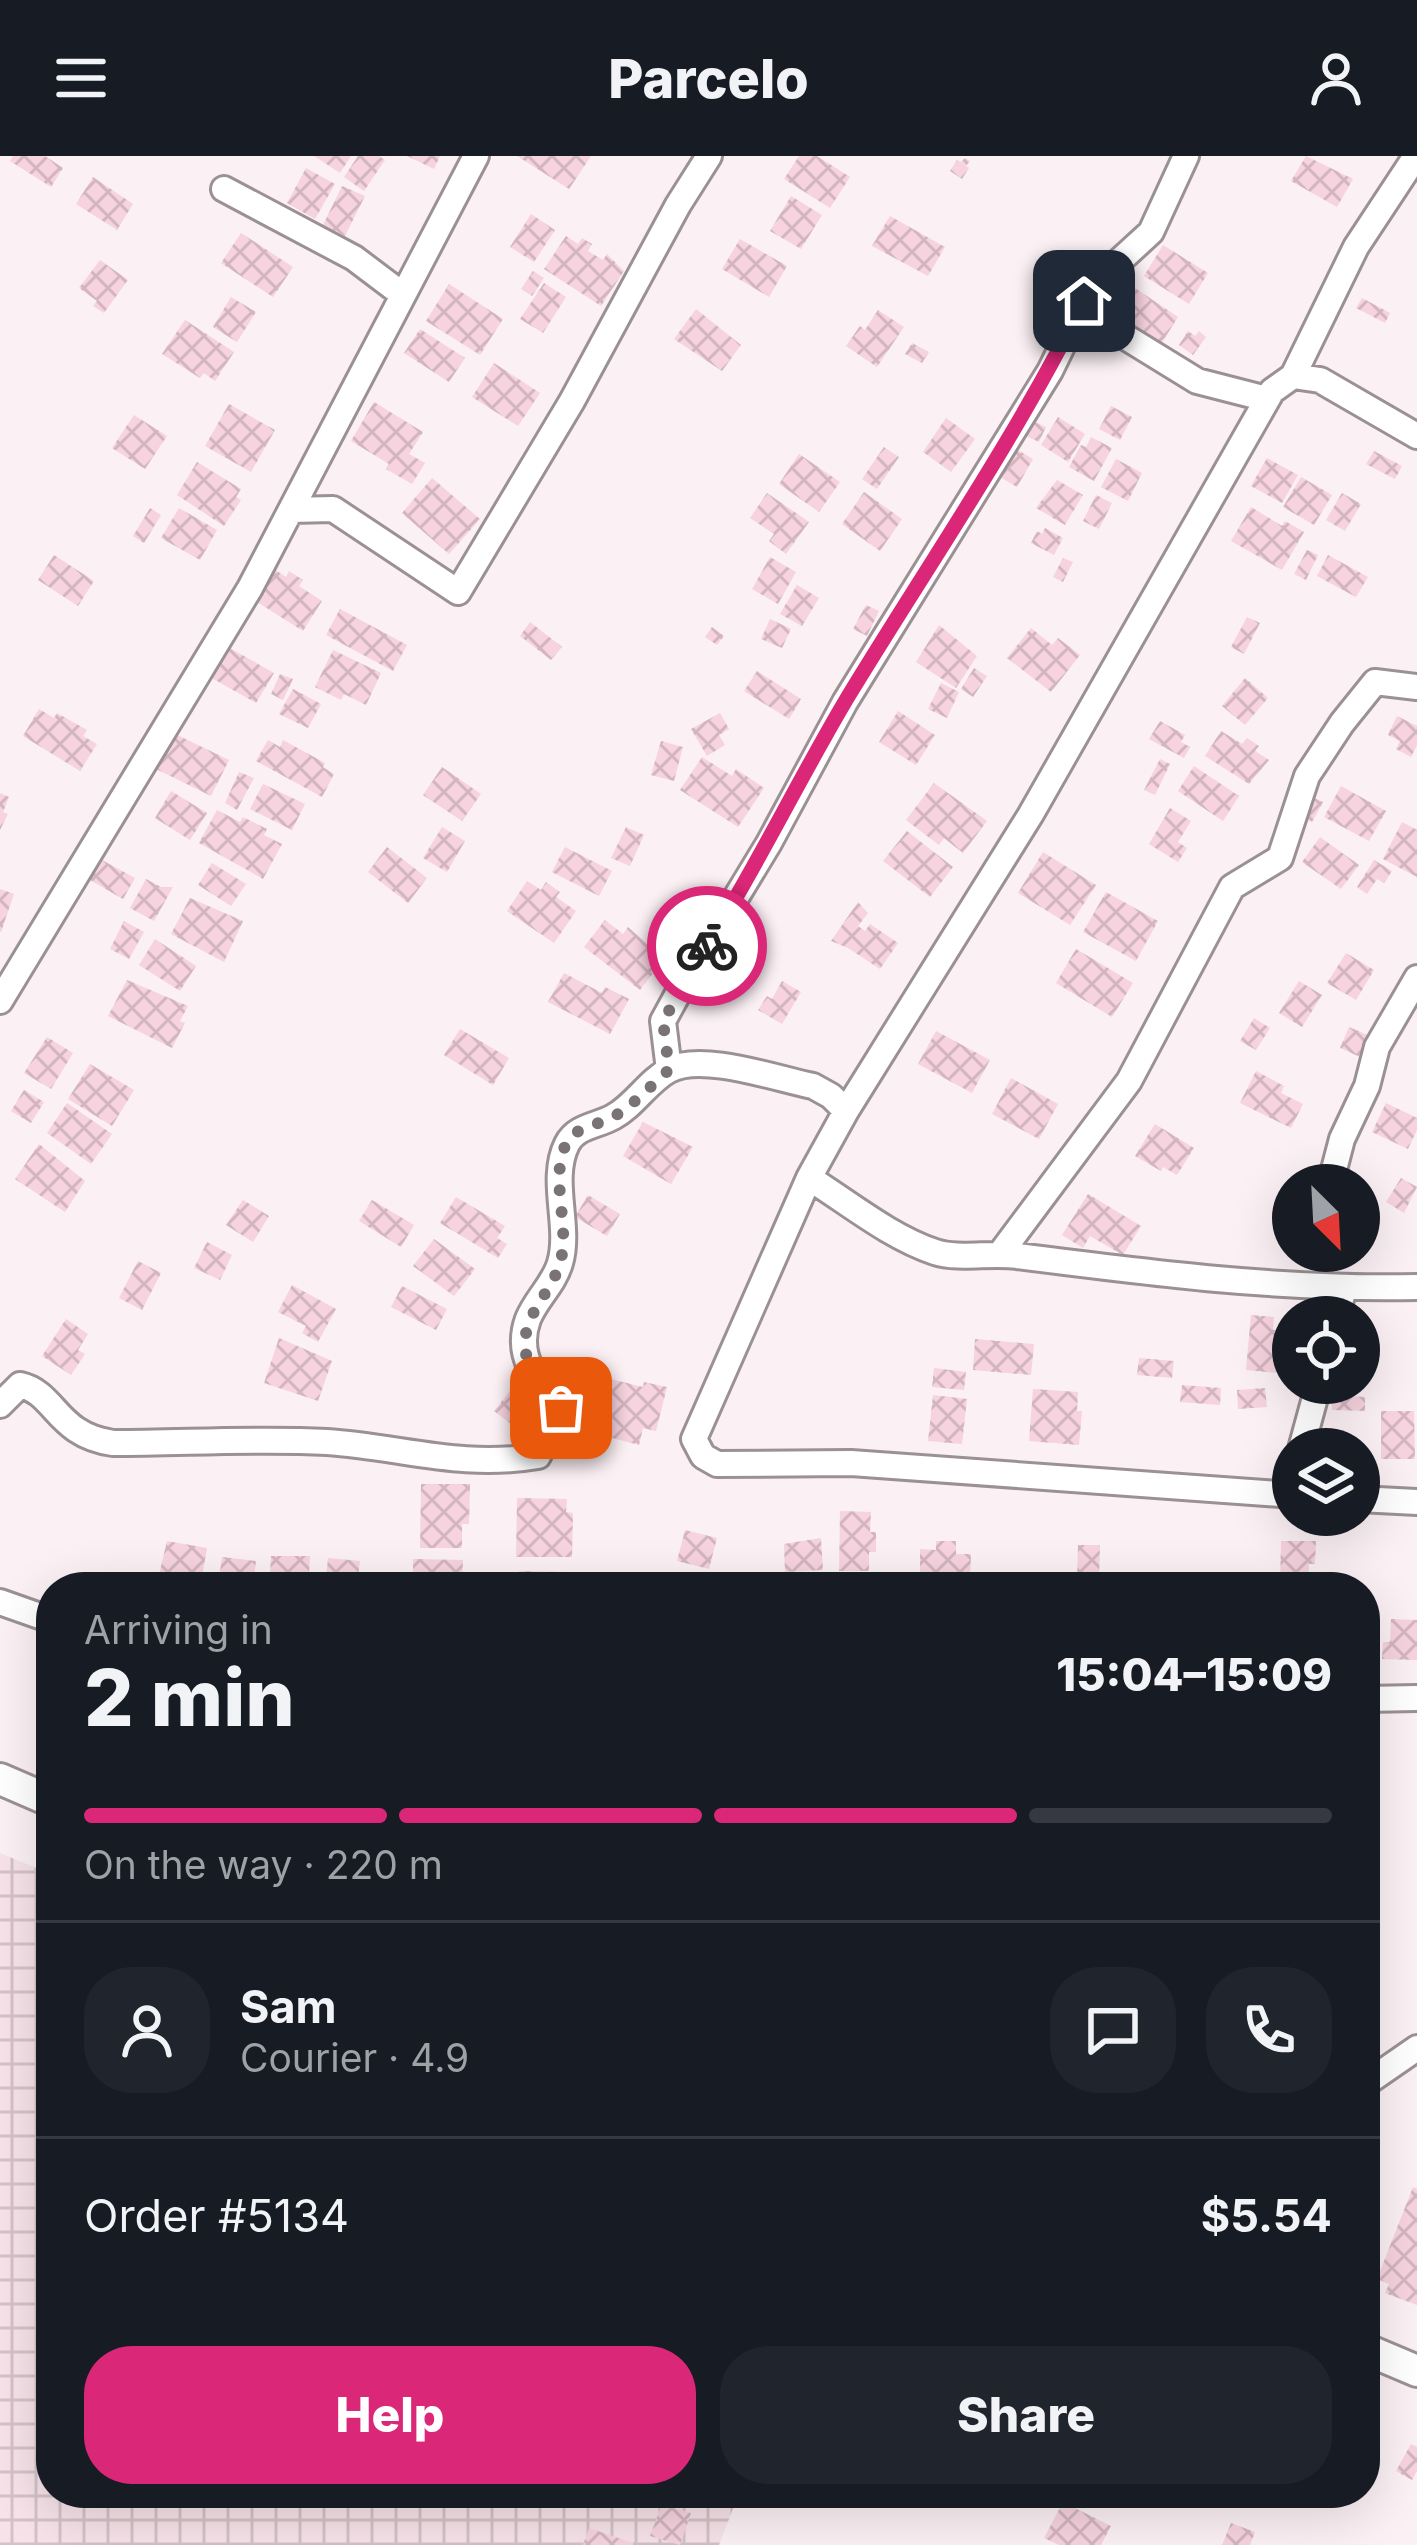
<!DOCTYPE html>
<html lang="en">
<head>
<meta charset="utf-8">
<style>
	:root { --surface:#171b24; --page:#20242c; --text:#f1f3f6; --muted:#9ea1a6; --line:#363941; --accent:#db2777 }
	body { margin:0; font-family:Inter,sans-serif; background:var(--page); color:var(--text); height:100vh; display:flex; flex-direction:column; font-size:45px; white-space:nowrap }
	* { box-sizing:border-box; margin:0 }
	p { font-size:39px; color:var(--muted) }
	.icon { flex:none; width:66px; height:66px; fill:none; stroke:currentColor; stroke-width:2; stroke-linecap:round; stroke-linejoin:round }
	.map { position:relative; flex:1; overflow:hidden }
	.panel { position:absolute; left:36px; top:1416px; width:1344px; height:936px; display:flex; flex-direction:column; background:var(--surface); border-radius:48px; box-shadow:0 12px 48px #0002 }
	.panel>* { flex:none }
	.needle { width:78px; rotate:156deg }
	.fabs { position:absolute; left:1272px; top:1008px; display:grid; gap:24px }
	.fabs a { display:grid; place-items:center; width:108px; height:108px; border-radius:50%; background:var(--surface); box-shadow:0 12px 48px #0002; font-size:60px }
	.pin { position:absolute; display:grid; place-items:center; width:102px; height:102px; color:#fff; margin:-51px; border-radius:24px; box-shadow:0 6px 18px #0006 }
	.courier { position:absolute; display:grid; place-items:center; width:120px; height:120px; margin:-60px; border:9px solid #db2777; border-radius:50%; background:#fff; color:#222; box-shadow:0 3px 15px #0007 }
	.overview em { font-style:normal; font-weight:800 }
	.overview div { display:flex; flex-direction:column-reverse }
	.overview { display:flex; align-items:center; justify-content:space-between; height:204px; padding:0 48px }
	h1 { font-size:78px; font-weight:800; line-height:90px }
	.bar { display:grid; grid-template-columns:repeat(4,1fr); gap:18px 12px; align-content:center; height:144px; padding:0 48px }
	.bar i { height:15px; border-radius:9px; background:var(--line) }
	.bar .active { background:var(--accent) }
	.bar p { grid-column:span 4 }
	.line { display:flex; align-items:center; gap:30px; padding:0 48px; border-top:3px solid var(--line) }
	.line div { flex:1 }
	.round { display:grid; place-items:center; flex:none; width:126px; height:126px; border-radius:48px; background:var(--page) }
	.action { display:flex; gap:24px; margin-top:auto; padding:24px 48px }
	.action a { flex:1; height:138px; border-radius:48px; background:var(--accent); color:#fff; font-size:48px; font-weight:800; line-height:138px; text-align:center }
	.action a+a { background:var(--page); color:var(--text) }
	header { display:flex; justify-content:space-between; align-items:center; height:156px; padding:0 48px; background:var(--surface); font-size:54px; font-weight:800 }
	.map>svg:first-child { display:block }
	.industrial { fill:url(#industrial-grid) }
	.building { fill:url(#building-cross-hatch) }
	.lines { fill:none; stroke-linecap:round; stroke-linejoin:round }
	.minor-casing { stroke:#9b9194; stroke-width:30 }
	.tertiary-casing { stroke:#9b9194; stroke-width:36 }
	.minor { stroke:#fff; stroke-width:24 }
	.tertiary { stroke:#fff; stroke-width:30 }
	.done { stroke:#797375; stroke-width:12; stroke-dasharray:0 21.6 }
	.route { stroke:#db2777; stroke-width:15 }
</style>
</head>
<body>
<header><svg class="icon" aria-label="menu" viewBox="0 0 24 24"><path d="M4 6h16M4 12h16M4 18h16"/></svg>Parcelo<svg class="icon" aria-label="person" viewBox="0 0 24 24"><circle cx="12" cy="8" r="4"/><path d="M4 21q1-7 8-7t8 7"/></svg></header>
<div class="map">
<svg width="1417" height="2389" viewBox="0 0 1417 2389">
	<defs>
		<pattern id="industrial-grid" width="8" height="8" patternUnits="userSpaceOnUse" patternTransform="scale(3)"><rect width="8" height="8" fill="#f6e2e8"/><path d="M0 4h8M4 0v8" fill="none" stroke="#d3c2c7"/></pattern>
		<pattern id="building-cross-hatch" width="8" height="8" patternUnits="userSpaceOnUse" patternTransform="scale(3)"><rect width="8" height="8" fill="#f6d3de"/><path d="M0 0l8 8M0 8l8-8" fill="none" stroke="#d3b5bf"/></pattern>
	</defs>
	<rect width="100%" height="100%" fill="#fbf0f4"/>
	<path class="industrial" d="M0 1697 51 1718V2337H739L719 2389H0Z"/>
	<path class="building" d="M13 0H45L63 12 51 31 10 5Z
		M314 0H351L340 17Z
		M358 0H379L385 4 364 35 344 21Z
		M407 0H440L434 13Z
		M517 0H591L569 33Z
		M799 0H817L850 21 830 52 784 23Z
		M1306 0 1353 23 1337 51 1291 25Z
		M965 2 970 5 966 10 969 12 962 23 950 15 957 4 961 6Z
		M306 12 335 28 315 63 287 47Z
		M93 21 133 48 117 74 76 48Z
		M342 30 365 40 345 80 323 69Z
		M791 40 822 59 801 93 770 75Z
		M531 58 555 74 534 106 510 91Z
		M890 60 945 91 928 120 872 90Z
		M241 77 293 111 273 141 221 107Z
		M566 80 578 88 582 82 592 88 588 95 603 104 607 98 624 115 601 150 544 113Z
		M740 83 787 110 769 141 722 113Z
		M1163 89 1208 117 1189 148 1144 120Z
		M100 104 128 124 104 157 93 150 97 145 79 132Z
		M533 115 544 122 532 140 521 133Z
		M1126 126 1178 161 1161 188 1108 153Z
		M544 127 566 141 543 177 520 163Z
		M449 128 503 163 480 199 426 165Z
		M231 141 256 156 237 186 213 171Z
		M1362 142 1390 157 1385 167 1356 152Z
		M696 153 741 189 722 215 674 183Z
		M878 154 904 171 877 211 846 190 860 170 865 174Z
		M185 164 234 196 215 225 204 217 200 222 162 198Z
		M420 173 465 202 449 226 404 197Z
		M1188 175 1195 180 1199 175 1206 181 1193 199 1179 189Z
		M912 187 929 196 922 207 905 198Z
		M494 207 540 237 518 270 472 241Z
		M374 246 423 276 409 298 425 307 412 328 386 313 389 308 351 285Z
		M229 248 275 274 251 316 205 290Z
		M1111 250 1132 261 1120 284 1099 273Z
		M134 259 167 280 145 313 112 292Z
		M1058 261 1085 278 1068 306 1041 289Z
		M946 262 975 283 951 316 923 296Z
		M1033 265 1046 271 1039 286 1026 280Z
		M1091 281 1112 292 1094 325 1069 311 1081 289 1086 291Z
		M884 291 899 301 877 333 862 323Z
		M1016 293 1033 303 1017 331 1000 321Z
		M1374 295 1402 310 1395 323 1366 308Z
		M799 298 840 326 819 356 779 328Z
		M1267 302 1298 319 1282 347 1251 330Z
		M1116 303 1142 317 1128 345 1101 331Z
		M197 306 241 333 236 341 241 344 224 370 177 339Z
		M1301 321 1332 339 1314 369 1283 351Z
		M432 322 480 363 449 398 402 357Z
		M1057 324 1083 339 1065 369 1036 352Z
		M864 336 902 363 880 395 842 368Z
		M767 337 809 366 786 398 769 385 774 378 750 362Z
		M1342 337 1361 348 1345 375 1326 364Z
		M1096 339 1112 347 1099 373 1083 365Z
		M1251 351 1282 370 1285 365 1304 376 1282 414 1231 385Z
		M150 352 161 359 144 387 133 380Z
		M179 352 217 374 200 404 161 382Z
		M1045 372 1063 382 1054 399 1031 387 1037 375 1042 378Z
		M1307 394 1318 399 1306 424 1294 418Z
		M54 399 94 425 78 450 38 424Z
		M1328 399 1368 421 1356 441 1317 420Z
		M770 401 796 416 778 448 752 433Z
		M1063 402 1073 406 1063 426 1053 421Z
		M274 413 286 421 289 415 303 424 299 430 322 445 303 475 254 444Z
		M797 429 819 442 802 470 780 458Z
		M866 449 879 455 867 480 853 473Z
		M340 453 407 489 393 515 326 479Z
		M1247 461 1260 467 1244 498 1231 491Z
		M770 463 791 473 782 492 761 483Z
		M530 466 562 491 551 504 520 480Z
		M939 469 977 500 956 532 916 506Z
		M712 471 724 480 717 489 705 481Z
		M1031 472 1052 489 1058 482 1080 499 1051 536 1007 502Z
		M228 491 274 517 256 547 210 521Z
		M333 494 381 517 366 549 344 538 341 544 315 531Z
		M974 512 987 520 973 541 961 533Z
		M757 515 801 543 789 563 744 535Z
		M280 518 293 523 283 544 271 538Z
		M1245 522 1268 542 1245 569 1222 550Z
		M941 527 959 536 947 562 928 553Z
		M293 533 321 548 308 572 279 558Z
		M39 553 54 562 57 557 87 574 83 580 97 588 80 615 23 580Z
		M898 555 935 579 916 609 879 586Z
		M720 557 729 573 719 579 725 589 707 600 691 573Z
		M1397 560 1417 570V589L1411 601 1396 593 1400 585 1388 579Z
		M1160 565 1185 579 1181 586 1190 591 1184 602 1149 583Z
		M1221 575 1242 588 1247 582 1259 590 1255 595 1269 604 1249 628 1205 600Z
		M171 576 229 604 211 640 154 612Z
		M268 584 280 591 283 584 325 607 323 611 334 618 322 641 256 605Z
		M661 585 683 591 674 625 651 619Z
		M702 601 732 620 736 613 764 632 738 671 680 634Z
		M1160 603 1170 608 1155 639 1144 634Z
		M1194 610 1239 640 1223 665 1178 635Z
		M442 611 481 638 462 665 423 639Z
		M239 616 254 622 237 654 225 647Z
		M934 627 987 665 963 697 944 682 939 689 906 664Z
		M263 628 305 648 292 674 250 653Z
		M1341 630 1386 655 1369 685 1324 661Z
		M171 635 207 657 190 684 155 662Z
		M0 637 9 641 3 656 8 658 0 674Z
		M1308 639 1323 646 1312 666 1298 659Z
		M1170 652 1191 665 1178 686 1187 692 1178 706 1149 688Z
		M217 654 240 666 243 661 267 673 264 679 282 688 263 723 199 687Z
		M1402 666 1417 674V721L1383 703Z
		M442 671 465 685 447 716 423 702Z
		M626 671 644 679 630 710 611 702Z
		M907 675 953 711 930 741 883 705Z
		M1320 681 1359 709 1341 733 1302 706Z
		M387 691 427 722 408 747 368 716Z
		M565 691 612 715 599 740 552 716Z
		M1043 696 1096 729 1070 769 1018 737Z
		M102 704 135 722 123 743 90 724Z
		M1374 704 1392 715 1384 727 1377 723 1367 738 1357 731Z
		M212 707 246 728 231 750 198 729Z
		M146 723 161 731H173L154 765 130 752Z
		M527 725 541 734 546 726 560 736 556 741 576 755 554 787 507 755Z
		M0 733 14 738 1 776H0Z
		M1106 736 1158 765 1136 805 1083 776Z
		M190 742 243 765 224 806 171 778Z
		M858 746 868 757 858 770 865 775 870 768 898 787 880 813 848 792 831 785Z
		M605 764 623 778 628 771 664 803 640 834 584 791Z
		M124 765 144 776 129 803 110 793Z
		M155 783 196 810 180 835 139 809Z
		M1076 793 1133 827 1112 861 1056 827Z
		M1346 797 1374 814 1356 844 1327 827Z
		M564 817 602 837 605 831 629 843 610 878 548 846Z
		M127 824 188 850 180 865 185 867 172 892 108 860Z
		M782 825 801 836 782 868 758 854 767 840 772 843Z
		M1299 825 1322 839 1302 871 1279 857Z
		M1254 862 1270 872 1256 894 1240 885Z
		M1349 871 1370 880 1360 901 1340 892Z
		M460 873 509 902 493 929 444 899Z
		M936 875 990 904 972 937 918 908Z
		M47 881 73 897 51 933 24 917Z
		M90 908 134 934 112 970 68 943Z
		M1256 915 1284 930 1281 937 1303 948 1291 972 1240 947Z
		M1011 922 1058 948 1039 983 992 958Z
		M24 934 44 946 31 967 11 955Z
		M67 947 112 978 91 1008 47 977Z
		M1386 947 1417 962V974L1408 993 1372 976Z
		M643 966 693 991 671 1028 623 1000Z
		M1155 968 1194 992 1177 1019 1163 1011 1161 1015 1135 1000Z
		M39 988 85 1025 65 1056 15 1023Z
		M1401 1022 1417 1031 1404 1057 1386 1046Z
		M1088 1038 1141 1070 1123 1099 1090 1080 1083 1092 1062 1079Z
		M588 1039 620 1058 607 1080 575 1061Z
		M456 1041 505 1070 497 1082 507 1088 498 1102 440 1067Z
		M243 1044 269 1060 253 1086 226 1069Z
		M372 1044 414 1069 401 1091 359 1065Z
		M1359 1049 1372 1058 1359 1078Z
		M434 1083 475 1113 454 1140 413 1110Z
		M207 1086 232 1099 220 1124 194 1112Z
		M138 1105 161 1117 142 1154 119 1142Z
		M292 1129 336 1153 318 1186 302 1177 306 1170 278 1156Z
		M402 1130 447 1153 436 1174 391 1151Z
		M1251 1159 1274 1161 1273 1174H1282L1278 1217 1246 1214Z
		M66 1163 88 1178 78 1194 85 1198 71 1219 42 1200Z
		M279 1182 332 1205 318 1245 264 1227Z
		M975 1183 1034 1188 1031 1219 973 1214Z
		M1139 1202 1174 1205 1172 1222 1137 1219Z
		M934 1212 966 1216 964 1234 932 1231Z
		M595 1219 643 1231 644 1226 667 1231 656 1275 643 1272 639 1289 581 1274Z
		M1182 1229 1221 1232 1220 1249 1180 1246Z
		M513 1231 547 1257 528 1281 494 1255Z
		M1265 1232 1267 1251 1238 1253 1237 1234Z
		M1033 1233 1078 1236 1077 1255H1082L1079 1289 1029 1285Z
		M933 1239 967 1243 962 1288 928 1285Z
		M1332 1239 1365 1241V1255L1332 1254Z
		M1381 1255H1414L1415 1303H1381Z
		M421 1328H470L469 1368H462V1392H420Z
		M517 1342 567 1343 566 1356 573 1357 572 1401H516Z
		M840 1355 871 1356 870 1376H876V1396H869V1415H839Z
		M685 1374 717 1382 709 1413 677 1405Z
		M821 1382 823 1414 785 1416 784 1388Z
		M167 1385 207 1392 202 1421 207 1422 206 1431H156Z
		M936 1385H956V1398H971L970 1425 920 1423V1393L936 1394Z
		M1281 1385H1316L1315 1408H1309L1308 1431H1280Z
		M1078 1389H1100L1099 1424 1077 1423Z
		M271 1400H310L309 1419 270 1418Z
		M222 1401 256 1405 253 1431H218Z
		M328 1402 360 1405 357 1431H325Z
		M413 1403 463 1404 462 1431 413 1427Z
		M519 1415 563 1416 562 1431H519Z
		M1391 1463 1417 1464V1504L1382 1503 1383 1486H1390Z
		M1365 1636H1374V1656H1365Z
		M1413 2031 1417 2033V2149L1385 2137 1389 2128 1377 2123Z
		M1411 2288 1417 2291V2315L1412 2324 1396 2315Z
		M661 2337H697L692 2350Z
		M1063 2346 1111 2370 1101 2389H1059L1044 2382Z
		M662 2348 691 2357 680 2389 650 2380Z
		M1231 2367 1255 2376 1250 2389H1222Z
		M589 2372 636 2388 635 2389H583Z"/>
	<g class="lines">
		<g class="minor-casing">
			<path id="minor" d="M224 33 354 102 403 139
				M1084 145 1093 161 1197 225 1267 243
				M1293 220 1320 224 1417 280
				M291 354 333 353 458 436 572 245 678 49 709 0
				M0 845 250 432 476 0
				M669 914 663 865 681 832 769 687 845 546 1050 215 1091 131 1151 76 1186 0
				M809 1022C849 1047 890 1081 935 1096 959 1104 991 1096 1017 1100 1150 1117 1283 1134 1417 1131
				M1330 1029 1342 983 1367 930 1377 891 1417 822
				M1000 1098 1129 925 1232 731 1280 702 1307 620 1342 567 1375 526 1417 531
				M1336 1161 1344 1133
				M0 1249 20 1229C56 1237 56 1279 113 1287 184 1287 256 1282 327 1286 401 1291 462 1313 538 1300L561 1252C538 1227 514 1201 528 1163 536 1143 554 1128 560 1107 571 1070 549 1024 567 988 576 970 597 970 613 961 634 950 648 925 669 914 702 896 777 923 813 930L831 940 846 955
				M1301 1293 1319 1227
				M1293 1339 851 1307 717 1308 703 1300 694 1283 809 1022 846 955 1031 658 1272 235 1293 220 1356 91 1416 0
				M1359 1343 1417 1346
				M0 1446 51 1464
				M1365 1543 1417 1542
				M1365 1928 1417 1892"/>
		</g>
		<g class="tertiary-casing">
			<path id="tertiary" d="M0 1623 51 1645
				M1365 2193 1417 2215"/>
		</g>
		<use href="#minor" class="minor"/>
		<use href="#tertiary" class="tertiary"/>
	</g>
	<g class="lines">
		<path class="done" d="M561 1252C543 1232 527 1218 525 1190 524 1157 551 1138 560 1107 571 1070 549 1024 566 988 575 970 597 970 613 961 633 950 651 929 669 914L663 865 707 790"/>
		<path class="route" d="M707 790C757 710 798 625 846 544 926 412 1015 284 1084 145"/>
	</g>
</svg>
<div class="fabs">
<a><svg class="needle" viewBox="-14 -14 28 28"><path d="M0-13l5 13h-10z" fill="#e53935"/><path d="M0 13l5-13h-10z" fill="#9ea1a6"/></svg></a>
<a><svg class="icon" aria-label="locate" viewBox="0 0 24 24"><circle cx="12" cy="12" r="6"/><path d="M12 2v4M12 18v4M2 12h4M18 12h4"/></svg></a>
<a><svg class="icon" aria-label="layers" viewBox="0 0 24 24"><path d="M12 4l9 5-9 5-9-5zM3 14l9 5 9-5"/></svg></a>
</div>
<div class="pin" style="left:561px;top:1252px;background:#ea580c"><svg class="icon" aria-label="bag" viewBox="0 0 24 24"><path d="M5 8h14l-1 12H6zM9 8a3 3 0 0 1 6 0"/></svg></div>
<div class="pin" style="left:1084px;top:145px;background:#1f2937"><svg class="icon" aria-label="home" viewBox="0 0 24 24"><path d="M3 11l9-7 9 7M6 9v11h12V9"/></svg></div>
<div class="courier" style="left:707px;top:790px"><svg class="icon" aria-label="bike" viewBox="0 0 24 24"><circle cx="6" cy="16" r="4"/><circle cx="18" cy="16" r="4"/><path d="M6 16l4-8h5l3 8M10 8l3 8H6M13 5h3"/></svg></div>
<section class="panel">
<div class="overview"><div><h1>2 min</h1><p>Arriving in</p></div><em>15:04–15:09</em></div>
<div class="bar"><i class="active"></i><i class="active"></i><i class="active"></i><i></i><p>On the way · 220 m</p></div>
<div class="line" style="height:216px"><a class="round"><svg class="icon" aria-label="person" viewBox="0 0 24 24"><circle cx="12" cy="8" r="4"/><path d="M4 21q1-7 8-7t8 7"/></svg></a><div><b>Sam</b><p>Courier · 4.9</p></div><a class="round"><svg class="icon" aria-label="chat" viewBox="0 0 24 24"><path d="M4 5h16v11H9l-5 4z"/></svg></a><a class="round"><svg class="icon" aria-label="phone" viewBox="0 0 24 24"><path d="M5 4h4l2 5-3 2q2 4 5 5l2-3 5 2v4C11 20 4 13 5 4z"/></svg></a></div>
<div class="line" style="height:156px"><div>Order #5134</div><b>$5.54</b></div>
<div class="action"><a>Help</a><a>Share</a></div>
</section>
</div>
</body>
</html>
